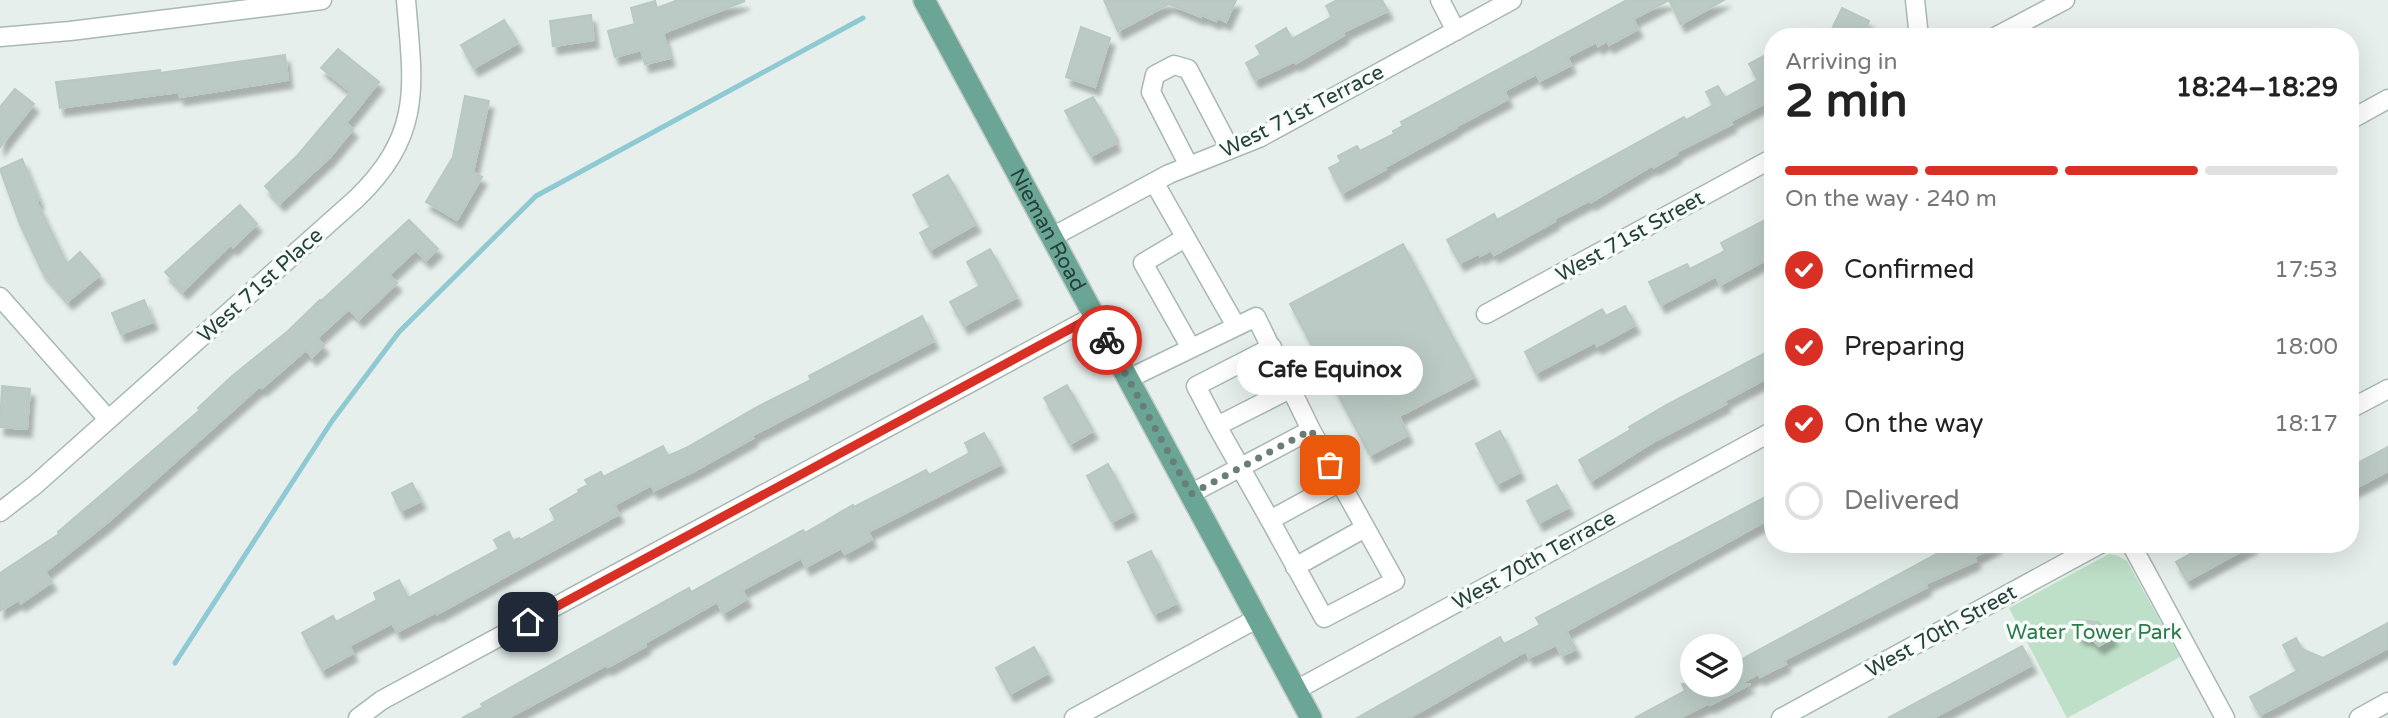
<!DOCTYPE html>
<html lang="en">
<head>
<meta charset="utf-8">
<style>
	:root { --surface:#fff; --page:#f6f6f6; --text:#222; --muted:#767676; --line:#e0e0e0; --accent:#d93025 }
	body { margin:0; font-family:"Varela Round",sans-serif; background:var(--page); color:var(--text); height:100vh; display:flex; flex-direction:column; font-size:26px; white-space:nowrap }
	* { box-sizing:border-box; margin:0 }
	p { font-size:23px; color:var(--muted) }
	.icon { flex:none; width:38px; height:38px; fill:none; stroke:currentColor; stroke-width:2; stroke-linecap:round; stroke-linejoin:round }
	.map { position:relative; flex:1; overflow:hidden }
	.drawer { position:absolute; left:1764px; top:28px; width:595px; height:525px; display:flex; flex-direction:column; background:var(--surface); border-radius:28px; box-shadow:0 7px 28px #0002 }
	.drawer>* { flex:none }
	.tools { position:absolute; left:1680px; top:634px; display:grid; gap:14px }
	.tools a { display:grid; place-items:center; width:63px; height:63px; border-radius:50%; background:var(--surface); box-shadow:0 7px 28px #0002; font-size:35px }
	.pin { position:absolute; display:grid; place-items:center; width:60px; height:60px; color:#fff; margin:-30px; border-radius:14px; box-shadow:0 4px 10px #0006 }
	.courier { position:absolute; display:grid; place-items:center; width:70px; height:70px; margin:-35px; border:5px solid #d93025; border-radius:50%; background:#fff; color:#222; box-shadow:0 2px 9px #0007 }
	.bubble { position:absolute; height:49px; border-radius:24px; background:var(--surface); box-shadow:0 7px 28px #0002; font-size:23px; font-weight:700; line-height:49px; text-align:center }
	.overview em { font-style:normal; font-weight:700 }
	.overview div { display:flex; flex-direction:column-reverse }
	.overview { display:flex; align-items:center; justify-content:space-between; height:119px; padding:0 21px }
	h1 { font-size:46px; font-weight:700; line-height:52px }
	.bar { display:grid; grid-template-columns:repeat(4,1fr); gap:10px 7px; align-content:center; height:84px; padding:0 21px }
	.bar i { height:9px; border-radius:5px; background:var(--line) }
	.bar .on { background:var(--accent) }
	.bar p { grid-column:span 4 }
	ol { padding:0 21px; list-style:none }
	li { display:flex; align-items:center; gap:21px; height:77px }
	li p { margin-inline-start:auto }
	li .icon { padding:7px; border-radius:50%; background:var(--accent); color:#fff; stroke-width:4 }
	li:last-child { color:var(--muted) }
	li i { width:38px; height:38px; border:4px solid var(--line); border-radius:50% }
	.map>svg:first-child { display:block }
	.green { fill:#bfe0c8 }
	.lines { fill:none; stroke-linecap:round; stroke-linejoin:round }
	.stream { stroke:#8ec9d4; stroke-width:5 }
	.building { fill:#bbcac4; stroke:#b8c9c2; stroke-width:2; filter:url(#shadow) }
	.minor-casing { stroke:#a8b8b2; stroke-width:21 }
	.major-casing { stroke:#c2cac8; stroke-width:24 }
	.minor { stroke:#fff; stroke-width:18 }
	.major { stroke:#6aa596; stroke-width:21 }
	.done { stroke:#687f78; stroke-width:7; stroke-dasharray:0 12.6 }
	.route { stroke:#d93025; stroke-width:9 }
	.labels { text-anchor:middle; stroke-width:7; stroke-linejoin:round; paint-order:stroke }
	.street-label { font-size:21px; fill:#24423a; stroke:#f7fbf9 }
	.park-label { font-size:21px; fill:#2d7a4b; stroke:#f7fbf9 }
</style>
</head>
<body>
<div class="map">
<svg width="2388" height="718" viewBox="0 0 2388 718">
	<defs>
		<filter id="shadow"><feDropShadow dx="4.5" dy="8" stdDeviation="2" flood-color="#0004"/></filter>
	</defs>
	<rect width="100%" height="100%" fill="#e6efeb"/>
	<path class="green" d="M2109 554 2118 556 2127 561 2180 657 2067 718 2009 608Z"/>
	<g class="lines">
		<path class="stream" d="M175 663 332 421 399 332 536 196 863 18"/>
	</g>
	<path class="building" d="M678 0 745 1 663 33 670 58 645 64 641 50 615 57 608 31 635 24 631 8 655 1 657 8Z
		M1104 0H1236L1226 22 1218 18 1216 21 1202 15 1201 17 1169 4 1118 31Z
		M1337 0H1382L1388 11 1343 32 1344 35 1296 63 1295 61 1255 80 1246 63 1261 55 1256 46 1286 28 1292 39 1332 17 1326 6Z
		M1627 0H1724L1681 24 1669 0 1633 19 1638 29 1609 45 1607 41 1598 46 1596 42 1567 57 1571 65 1540 81 1536 74 1504 91 1508 99 1455 127 1456 128 1385 167 1386 169 1342 193 1329 168 1341 162 1338 156 1357 146 1360 151 1394 134 1393 131 1403 126 1401 122Z
		M1842 8 1869 21 1862 37H1828Z
		M591 15 594 40 553 46 550 21Z
		M504 20 518 43 474 68 461 45Z
		M1081 27 1110 38 1095 87 1066 77Z
		M338 49 379 82 346 123 353 129 330 157 280 203 265 186 297 156 351 92 321 68Z
		M1773 51V108L1769 101 1731 121 1732 124 1676 152 1677 154 1654 167 1653 165 1591 202 1590 200 1554 219 1555 221 1494 255 1491 250 1480 256 1479 253 1460 263 1447 240 1494 214 1497 220 1684 117 1686 120 1713 105 1706 92 1718 86 1725 98 1758 80 1749 64Z
		M285 55 288 80 180 97 179 92 60 108 56 82 160 70V73Z
		M15 89 34 104 0 147V107Z
		M465 96 489 101 473 172 482 177 457 220 426 202 453 157Z
		M1093 97 1114 134 1112 135 1116 143 1091 156 1065 111Z
		M22 159 39 200 36 201 67 264 80 252 100 275 68 301 42 271 20 224 0 169Z
		M948 175 976 224 930 250 920 233 931 227 913 195Z
		M240 205 257 224 233 247 231 244 183 291 165 272Z
		M1773 216V256L1720 285 1716 276 1661 305 1649 282 1687 264 1690 269 1725 251 1721 243Z
		M409 220 438 249 426 260 416 250 389 275 397 283 359 319 349 309 317 338 324 346 312 357 306 350 262 388 260 386 108 522 45 572 52 582 21 603 19 600 0 611V573L59 534 58 532 200 410 198 408 231 377 288 331 320 300 321 301Z
		M1403 244 1474 377 1399 416 1408 435 1370 455 1290 304Z
		M990 249 1017 297 964 326 950 302 980 286 967 262Z
		M144 300 153 322 121 334 112 313Z
		M1625 306 1635 325 1597 346 1595 342 1536 373 1525 352 1602 309 1606 316Z
		M922 316 934 341 751 436 753 438 696 470 654 491 651 485 614 505 619 514 437 614 436 612 397 632 392 623 349 646 353 653 322 670 302 633 333 616 336 622 377 600 374 593 399 580 408 598 499 549 494 540 509 532 513 541 519 538 520 540 556 520 550 509 579 492 578 490 588 485 585 480 601 472 603 477 663 446 668 456 686 448 759 406 811 380 809 376Z
		M1773 349V375L1724 401 1726 404 1653 442 1591 481 1579 460 1630 430 1629 427 1668 404Z
		M1067 385 1093 431 1070 444 1044 398Z
		M2 386 30 389 27 429 0 427Z
		M1500 431 1520 472 1497 484 1476 444Z
		M984 433 1001 464 868 532 872 539 845 554 841 548 806 567 801 558 742 590 747 599 723 613 717 602 645 643 646 646 608 667 606 665 508 718H462L483 707 481 704 689 588 691 592 803 530 805 533 853 505 854 507 926 470 929 475 970 453 965 443Z
		M2388 447V471L2350 491V467Z
		M1108 464 1133 511 1112 522 1087 476Z
		M412 483 421 501 401 511 392 493Z
		M1557 485 1569 507 1539 523 1527 501Z
		M1773 493V517L1566 631 1576 649 1562 656 1556 645 1529 658 1526 651 1409 718H1357L1500 637 1504 644 1540 625 1536 618Z
		M1955 544H1998L1974 557 1976 561 1925 584 1927 587 1784 660 1786 664 1760 677 1758 674 1740 684H1750L1710 705 1709 703 1679 718H1635L1685 691 1682 684H1731V665Z
		M2208 544H2254L2187 581 2176 562Z
		M1151 551 1177 603 1154 614 1128 562Z
		M2077 620 2098 622 2113 637 2099 646 2090 638 2079 636Z
		M2388 623V648L2260 715 2250 697 2297 671 2283 645 2296 638 2302 649 2323 658Z
		M2022 646 2032 665 1985 690 1933 718H1888Z
		M1034 647 1048 673 1010 694 996 668Z"/>
	<g class="lines">
		<g class="minor-casing">
			<path id="minor" d="M1440 0 1456 31
				M1915 0 1919 37
				M0 37 70 31 322 0
				M1995 37 2065 0
				M2350 120 2388 99
				M1189 166 1151 92 1155 75 1174 65 1188 69 1230 149
				M1154 182 1236 326
				M1052 237 1169 174 1259 138 1512 0
				M1185 238 1143 263 1191 348
				M0 297 108 419
				M1486 314 1773 158
				M1272 347 1196 386 1217 426 1292 388
				M1128 379 1256 317 1311 430 1190 494
				M2350 409 2388 389
				M1217 426 1270 520 1340 482 1311 430
				M0 512 35 485 356 199C424 133 413 85 406 0
				M1270 520 1324 618 1395 581 1340 482
				M2131 544 2225 718
				M1295 567 1365 528
				M1296 690 1773 431
				M358 718 382 700 1094 316
				M1074 718 1258 618
				M1781 718 2100 544
				M2359 718 2388 702"/>
		</g>
		<g class="major-casing">
			<g id="major">
				<path id="s1" d="M924 0 1311 718"/>
			</g>
		</g>
		<use href="#minor" class="minor"/>
		<use href="#major" class="major"/>
	</g>
	<g class="lines">
		<path class="done" d="M1107 340 1191 494 1311 430 1330 465"/>
		<path class="route" d="M528 622 1094 316 1107 340"/>
	</g>
	<g class="labels">
		<g class="street-label">
			<text transform="translate(1302 111) rotate(-27)" y="7">West 71st Terrace</text>
			<text dy="7" stroke="none"><textPath href="#s1" startOffset="261">Nieman Road</textPath></text>
			<text transform="translate(1630 236) rotate(-29)" y="7">West 71st Street</text>
			<text transform="translate(260 285) rotate(-42)" y="7">West 71st Place</text>
			<text transform="translate(1534 560) rotate(-29)" y="7">West 70th Terrace</text>
			<text transform="translate(1941 631) rotate(-29)" y="7">West 70th Street</text>
		</g>
		<g class="park-label">
			<text x="2094" y="639">Water Tower Park</text>
		</g>
	</g>
</svg>
<div class="tools">
<a><svg class="icon" aria-label="layers" viewBox="0 0 24 24"><path d="M12 4l9 5-9 5-9-5zM3 14l9 5 9-5"/></svg></a>
</div>
<div class="pin" style="left:1330px;top:465px;background:#ea580c"><svg class="icon" aria-label="bag" viewBox="0 0 24 24"><path d="M5 8h14l-1 12H6zM9 8a3 3 0 0 1 6 0"/></svg></div>
<div class="pin" style="left:528px;top:622px;background:#1f2937"><svg class="icon" aria-label="home" viewBox="0 0 24 24"><path d="M3 11l9-7 9 7M6 9v11h12V9"/></svg></div>
<div class="courier" style="left:1107px;top:340px"><svg class="icon" aria-label="bike" viewBox="0 0 24 24"><circle cx="6" cy="16" r="4"/><circle cx="18" cy="16" r="4"/><path d="M6 16l4-8h5l3 8M10 8l3 8H6M13 5h3"/></svg></div>
<div class="bubble" style="left:1237px;top:346px;width:186px">Cafe Equinox</div>
<section class="drawer">
<div class="overview"><div><h1>2 min</h1><p>Arriving in</p></div><em>18:24–18:29</em></div>
<div class="bar"><i class="on"></i><i class="on"></i><i class="on"></i><i></i><p>On the way · 240 m</p></div>
<ol>
<li><svg class="icon" aria-label="check" viewBox="0 0 24 24"><path d="M5 12l5 5 9-10"/></svg>Confirmed<p>17:53</p></li>
<li><svg class="icon" aria-label="check" viewBox="0 0 24 24"><path d="M5 12l5 5 9-10"/></svg>Preparing<p>18:00</p></li>
<li><svg class="icon" aria-label="check" viewBox="0 0 24 24"><path d="M5 12l5 5 9-10"/></svg>On the way<p>18:17</p></li>
<li><i></i>Delivered</li>
</ol>
</section>
</div>
</body>
</html>
